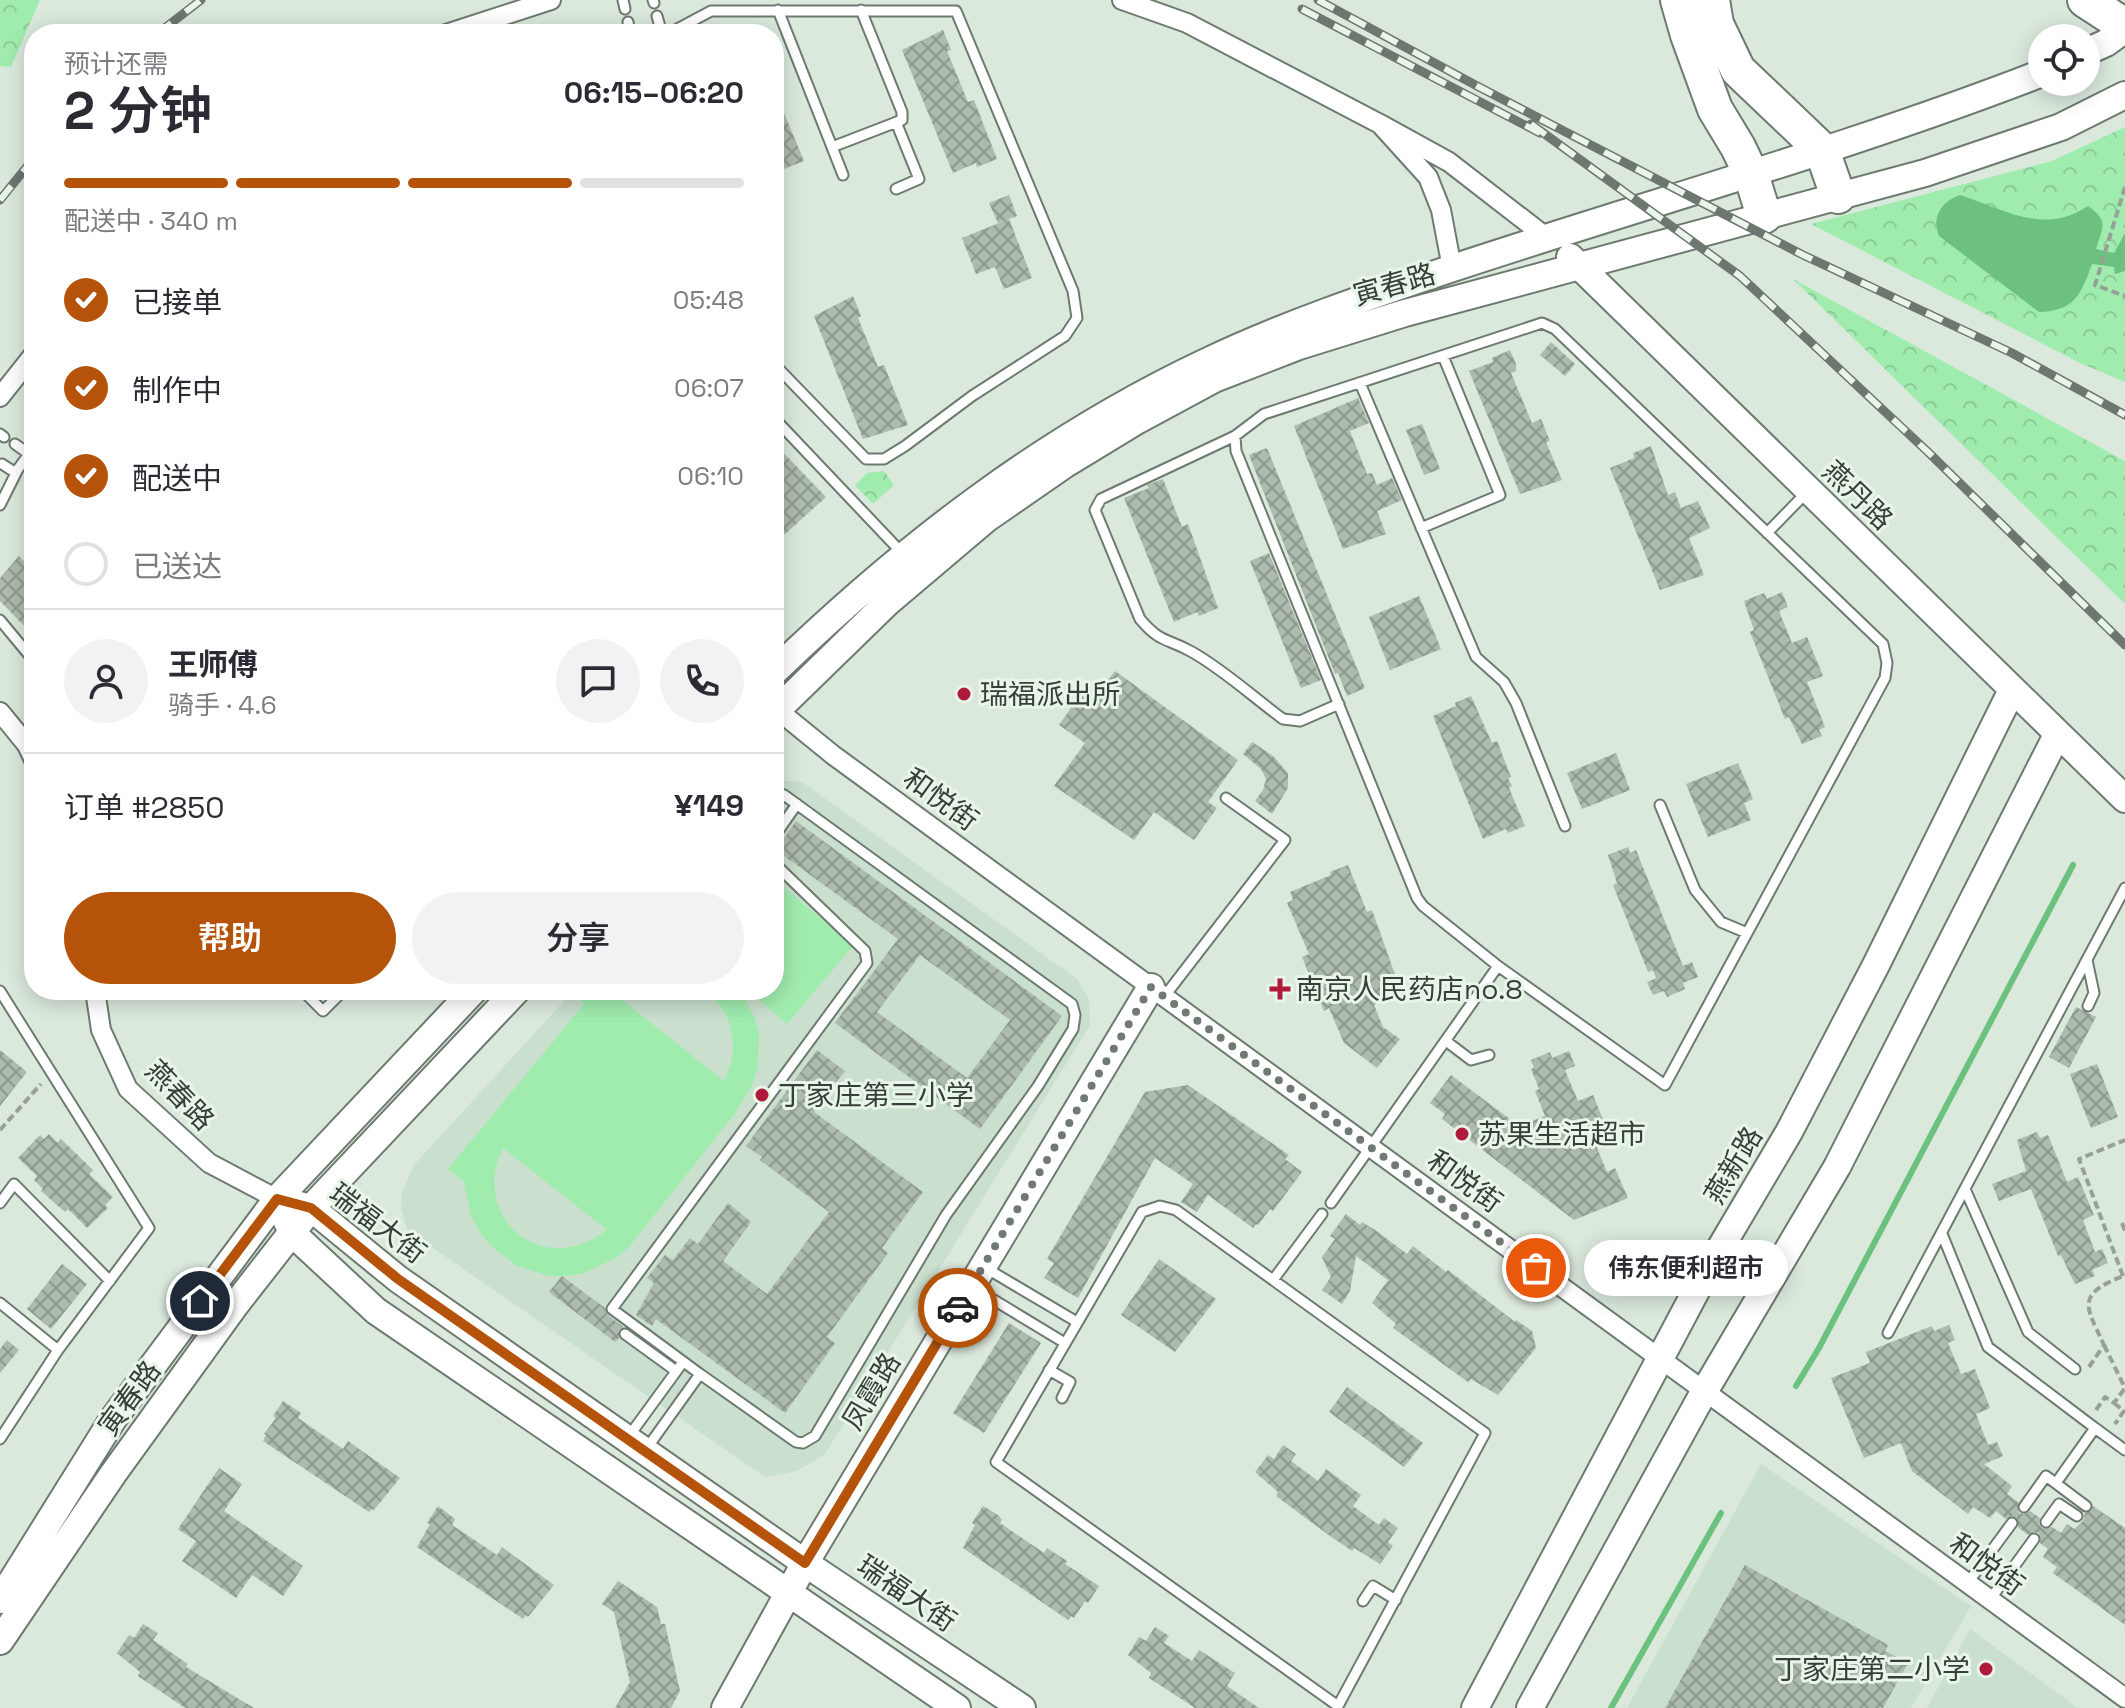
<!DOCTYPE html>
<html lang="zh">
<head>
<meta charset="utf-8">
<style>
	:root { --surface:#fff; --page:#f2f2f3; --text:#2b2b33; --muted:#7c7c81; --line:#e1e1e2; --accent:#b45309 }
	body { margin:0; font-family:"Space Grotesk","Noto Sans SC",sans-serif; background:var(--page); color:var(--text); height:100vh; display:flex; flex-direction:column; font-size:30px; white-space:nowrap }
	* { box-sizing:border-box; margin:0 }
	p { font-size:26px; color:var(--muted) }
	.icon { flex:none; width:44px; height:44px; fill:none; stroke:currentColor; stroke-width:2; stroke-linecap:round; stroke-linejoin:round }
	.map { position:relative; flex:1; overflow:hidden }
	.drawer { position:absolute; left:24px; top:24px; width:760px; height:976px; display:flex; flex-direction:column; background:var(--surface); border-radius:32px; box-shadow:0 4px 20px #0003 }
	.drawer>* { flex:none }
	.fabs { position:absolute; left:2028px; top:24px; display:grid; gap:16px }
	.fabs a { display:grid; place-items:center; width:72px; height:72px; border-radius:50%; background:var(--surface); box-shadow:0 4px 20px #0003; font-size:40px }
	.pin { position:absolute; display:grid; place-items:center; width:68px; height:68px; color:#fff; margin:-34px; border:4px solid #fff; border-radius:50%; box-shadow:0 2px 8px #0007 }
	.courier { position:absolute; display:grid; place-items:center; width:80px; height:80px; margin:-40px; border:6px solid #b45309; border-radius:50%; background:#fff; color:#222; box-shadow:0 2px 10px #0007 }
	.bubble { position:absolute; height:56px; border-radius:28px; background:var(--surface); box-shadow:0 4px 20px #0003; font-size:26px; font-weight:600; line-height:56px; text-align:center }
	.summary em { font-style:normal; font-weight:600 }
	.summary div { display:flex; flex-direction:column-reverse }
	.summary { display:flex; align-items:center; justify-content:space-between; height:136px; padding:0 40px }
	h1 { font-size:52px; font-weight:600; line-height:60px }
	.bar { display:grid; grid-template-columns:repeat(4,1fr); gap:12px 8px; align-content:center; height:96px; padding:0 40px }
	.bar i { height:10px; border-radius:6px; background:var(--line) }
	.bar .selected { background:var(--accent) }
	.bar p { grid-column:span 4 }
	.line { display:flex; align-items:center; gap:20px; padding:0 40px; border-top:2px solid var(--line) }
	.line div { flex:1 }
	.round { display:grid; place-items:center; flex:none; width:84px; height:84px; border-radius:42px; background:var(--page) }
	ol { padding:0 40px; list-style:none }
	li { display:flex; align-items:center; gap:24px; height:88px }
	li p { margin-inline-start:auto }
	li .icon { padding:8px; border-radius:50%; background:var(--accent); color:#fff; stroke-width:4 }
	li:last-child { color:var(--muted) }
	li i { width:44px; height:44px; border:4px solid var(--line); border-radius:50% }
	.action { display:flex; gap:16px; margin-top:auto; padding:16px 40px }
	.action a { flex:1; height:92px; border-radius:48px; background:var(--accent); color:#fff; font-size:32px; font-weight:600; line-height:92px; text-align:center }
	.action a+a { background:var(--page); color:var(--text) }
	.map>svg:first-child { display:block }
	.built { fill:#cadfcd }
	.forest { fill:url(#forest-crowns) }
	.garden { fill:#a0ecae; fill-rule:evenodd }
	.water { fill:#6cc17f }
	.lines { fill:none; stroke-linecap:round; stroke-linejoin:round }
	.stream { stroke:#6cc17f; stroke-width:6 }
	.building { fill:url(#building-cross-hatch); fill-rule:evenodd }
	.lane-casing { stroke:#6d7a6f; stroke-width:13 }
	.street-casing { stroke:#6d7a6f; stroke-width:22 }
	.secondary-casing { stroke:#6d7a6f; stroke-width:30 }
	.highway-casing { stroke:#6d7a6f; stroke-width:38 }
	.path { stroke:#96a198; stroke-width:4; stroke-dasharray:8 4; stroke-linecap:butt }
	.lane { stroke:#fff; stroke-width:9 }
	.street { stroke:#fff; stroke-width:18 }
	.secondary { stroke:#fff; stroke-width:26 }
	.highway { stroke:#fff; stroke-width:34 }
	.rail-casing { stroke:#6d766f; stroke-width:9 }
	.rail { stroke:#e8f6ea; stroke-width:6; stroke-dasharray:18; stroke-linecap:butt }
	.done { stroke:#717a72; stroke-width:8; stroke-dasharray:0 14.4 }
	.route { stroke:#b45309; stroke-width:10 }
	.poi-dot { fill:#af1a3a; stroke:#e8f6ea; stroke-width:3 }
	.labels { text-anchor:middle; stroke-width:6; stroke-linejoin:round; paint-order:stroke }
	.street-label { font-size:28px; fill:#383e39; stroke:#e8f6ea }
	.poi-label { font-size:28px; fill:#383e39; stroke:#e8f6ea; text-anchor:start }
</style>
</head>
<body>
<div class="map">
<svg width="2125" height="1708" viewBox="0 0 2125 1708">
	<defs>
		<pattern id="forest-crowns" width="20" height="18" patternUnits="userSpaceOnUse" patternTransform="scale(2)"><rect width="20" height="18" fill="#a0ecae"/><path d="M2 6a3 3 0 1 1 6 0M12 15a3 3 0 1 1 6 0" fill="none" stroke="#8bcb96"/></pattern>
		<pattern id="building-cross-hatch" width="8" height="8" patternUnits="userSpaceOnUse" patternTransform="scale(2)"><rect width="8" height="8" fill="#adbbaf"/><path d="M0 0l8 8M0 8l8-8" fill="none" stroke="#8e998f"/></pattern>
	</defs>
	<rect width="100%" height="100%" fill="#dbe9dd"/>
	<path class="built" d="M777 780 802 782 1077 979 1089 999 1090 1025 825 1454 797 1471 765 1477 407 1230 401 1208 402 1192 414 1165 574 990H774V781Z
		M1761 1464 1971 1606 1911 1708H1627Z
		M1970 1629 2078 1708H1927Z"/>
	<path class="forest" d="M0 0H40L11 67 0 66Z
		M2125 127V382L2080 363 1811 224 2052 161Z
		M1793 279 2125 461V604Z
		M884 471 894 485 873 504 855 485 867 473Z"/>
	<path class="garden" d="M774 879 853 946 787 1024 747 990H774Z
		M587 990H631L621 999 724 1081C741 1048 734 1011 703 990H739L754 1016 759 1033 758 1066 753 1083 736 1112 628 1248 614 1259 584 1273 567 1276H550L517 1266 490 1245 479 1231 471 1215 464 1182 448 1169 584 1004 579 999ZM503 1148 606 1229V1230C545 1280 468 1218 503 1148Z"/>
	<path class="water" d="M1960 195C2004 209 2043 236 2088 206 2109 221 2103 226 2096 249L2114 253 2125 233V271L2115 274 2114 267 2092 264C2081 294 2075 311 2039 312L1939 236C1931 217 1942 201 1960 195Z"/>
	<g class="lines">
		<path class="stream" d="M1796 1386 1819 1348 2073 865
			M1611 1708 1721 1513"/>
	</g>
	<path class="building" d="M943 30 951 50 947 51 968 102 974 100 997 159 977 167 976 163 953 173 902 50Z
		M774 89 804 161 784 169 783 165 774 169Z
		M1009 195 1017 216 998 223 989 203Z
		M1009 219 1032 278 1004 289 995 267 976 274 962 238Z
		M853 296 861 316 858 318 878 367 884 365 908 425 863 439 814 316Z
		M1551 342 1575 364 1565 376 1540 355Z
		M1510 350 1516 364V371L1511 373 1532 423 1541 419 1550 441 1546 442 1562 480 1520 494 1469 371 1493 362 1492 358Z
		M1358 398 1369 423 1350 431 1367 474 1372 473 1377 485 1392 478 1402 500 1377 511 1386 534 1343 549 1294 426Z
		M1422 424 1440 469 1424 475 1406 430Z
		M774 443 826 497 774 544Z
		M1651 446 1668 495 1675 492 1681 508 1698 501 1710 528 1689 538 1704 575 1660 590 1610 468 1634 458 1633 453Z
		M1267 448 1365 688 1347 696 1338 673 1335 674 1249 455Z
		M1163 479 1182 527 1188 524 1218 608 1199 616 1197 612 1174 622 1124 498 1149 488 1147 485Z
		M1269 553 1321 680 1301 688 1250 561Z
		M19 556 34 572V636L0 601V578Z
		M1782 592 1788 607 1779 611 1792 643 1807 637 1823 676 1807 682 1825 727 1819 730 1822 736 1802 744 1789 717 1785 719 1750 632 1754 630 1744 601 1764 593 1767 599Z
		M1419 596 1441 649 1390 670 1369 617Z
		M1115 671 1238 760 1208 802 1217 808 1194 840 1154 812 1134 840 1054 786 1085 743 1059 725 1082 692 1093 700Z
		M1471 696 1492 743 1497 741 1511 777 1508 778 1512 786 1509 788 1525 826 1508 833 1506 829 1483 839 1433 716 1456 706 1455 703Z
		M1252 742 1273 756 1288 773V788L1272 814 1255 801 1263 790 1266 779 1261 769 1243 754Z
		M1616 753 1630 790 1582 809 1567 773Z
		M1738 763 1753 799 1744 803 1751 820 1708 837 1686 784Z
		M796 821 1062 1016 980 1129 835 1023 898 939 776 850ZM920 955 1010 1020 967 1078 877 1012Z
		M1628 847 1630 853 1636 850 1683 966 1692 962 1698 977 1683 983 1685 989 1667 997 1664 991 1653 995 1647 982 1656 978 1653 970 1648 972 1613 885 1617 883 1608 855Z
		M1348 865 1367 912 1372 910 1402 994 1374 1005 1383 1027 1400 1039 1377 1068 1344 1043 1329 1008 1324 1011 1302 957 1309 954 1287 903 1293 900 1290 892 1331 875 1330 872Z
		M2076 1007 2096 1017 2069 1068 2049 1057Z
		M0 1050 27 1072 0 1106Z
		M817 1050 845 1071 814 1112 923 1192 882 1248 888 1253 827 1337 835 1343 785 1413 656 1319 652 1326 636 1315 654 1283 647 1278 665 1255 673 1260 690 1238 698 1244 728 1203 751 1222 723 1261 767 1294 829 1212 760 1160 762 1157 746 1146Z
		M1569 1051 1575 1066 1565 1070 1578 1101 1593 1095 1609 1134 1594 1141 1607 1172 1615 1168 1628 1198 1574 1220 1442 1119 1445 1114 1430 1103 1451 1075 1519 1126 1545 1116 1535 1091 1539 1089 1531 1069 1534 1068 1531 1060 1550 1052 1552 1058Z
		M2097 1064 2118 1117 2091 1128 2070 1074Z
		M1188 1085 1289 1155 1285 1159 1302 1172 1273 1211 1270 1209 1258 1225 1256 1224 1253 1228 1208 1195 1197 1212 1181 1202 1193 1184 1155 1158 1078 1298 1044 1278 1054 1263 1047 1259 1145 1092Z
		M2037 1132 2040 1138 2048 1135 2067 1182 2078 1177 2094 1215 2083 1220 2095 1252 2102 1249 2108 1263 2092 1270 2095 1276 2075 1284 2061 1255 2058 1256 2031 1189 1999 1201 1992 1184 2026 1171 2017 1140Z
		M49 1134 58 1143 61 1139 93 1170 89 1174 113 1197 105 1205 108 1208 87 1228 68 1209 65 1212 41 1191 43 1189 34 1180 37 1176 18 1158 40 1135 44 1139Z
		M1346 1214 1360 1225 1362 1222 1378 1232 1407 1254 1413 1246 1446 1272 1448 1270 1515 1322 1516 1320 1532 1331 1536 1348 1498 1395 1471 1379 1468 1382 1393 1328 1396 1324 1372 1303 1388 1280 1356 1256 1350 1291 1342 1304 1322 1290 1331 1277 1322 1257 1335 1239 1330 1236Z
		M1159 1259 1216 1299 1175 1352 1121 1315Z
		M62 1264 87 1284 51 1329 27 1309Z
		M562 1276 605 1308 608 1315 623 1327 619 1330V1338L615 1342 549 1292Z
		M1009 1323 1041 1343 984 1433 953 1413Z
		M1949 1325 1955 1340 1948 1343 1961 1374 1975 1369 1990 1408 1976 1414 1988 1445 1997 1442 2003 1456 1984 1464 2012 1486 2007 1494 2018 1502 2019 1513 2024 1514 2030 1511 2040 1518 2039 1524 2042 1528 2052 1527 2061 1533 2067 1524 2074 1529 2083 1521 2085 1513 2091 1511 2093 1506 2125 1528V1625L2053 1573 2057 1567 2043 1557 2048 1549 2040 1543 2039 1533 2034 1532 2028 1535 2018 1527 2017 1518 2012 1516 2006 1519 1996 1511 1990 1518 1973 1507 1968 1514 1912 1471 1901 1443 1864 1458 1831 1378 1870 1363 1866 1352 1932 1326 1934 1331Z
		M7 1340 19 1350 0 1373V1349Z
		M1347 1387 1423 1443 1404 1467 1329 1412Z
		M283 1401 301 1413 298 1418 343 1449 348 1441 400 1478 374 1510 372 1509 369 1512 263 1441 266 1435 264 1434 276 1418 273 1416Z
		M1283 1445 1296 1454 1291 1461 1318 1481 1326 1469 1361 1495 1353 1506 1379 1525 1384 1518 1398 1528 1388 1542 1393 1546 1380 1564 1354 1548 1352 1551 1330 1536 1276 1496 1278 1492 1255 1472 1268 1455 1274 1459Z
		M219 1468 242 1484 224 1511 303 1566 283 1596 252 1575 236 1598 182 1561 196 1541 178 1529Z
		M438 1506 455 1519 452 1525 497 1555 502 1547 554 1585 528 1617 526 1615 523 1619 417 1547 430 1524 427 1523Z
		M983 1506 998 1515 1002 1520 1000 1523 1044 1553 1047 1548 1067 1561 1065 1564 1099 1586 1088 1603 1085 1601 1074 1618 1071 1616 1068 1620 963 1548 975 1525 972 1523Z
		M1745 1565 1888 1645 1885 1651 1908 1663 1883 1708H1665Z
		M618 1581 657 1607 661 1624H665L680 1691 671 1708H615L630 1682 614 1612 602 1604Z
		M143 1624 158 1633 153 1640 188 1664 186 1667 254 1708H185L138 1676 140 1672 117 1653 129 1635 134 1638Z
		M1155 1627 1169 1636 1164 1643 1192 1661 1199 1650 1235 1673 1227 1686 1259 1708H1195L1149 1678 1151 1673 1128 1655 1139 1637 1146 1641Z"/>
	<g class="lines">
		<g class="lane-casing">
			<path id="lane" d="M623 0 625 9
				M653 0 654 3
				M778 10 832 147 902 120V112L861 10
				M657 16 662 34
				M628 22 630 34
				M668 34 711 11H956L1073 291 1077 318 1065 336 972 396 905 446 884 459H866L774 364
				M832 147 843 175
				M896 189 919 179 896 122
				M1360 383 1476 657 1504 682 1516 703 1565 826
				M774 418 904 555
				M0 434 4 437
				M1235 436 1101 499 1095 510 1140 619C1161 644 1168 638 1192 652 1224 670 1253 697 1283 719L1300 721 1339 704
				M15 444 29 454
				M2 464 16 473
				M0 505 18 469 34 447
				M1421 528 1500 495 1443 356
				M1767 533 1806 493
				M0 620 34 661
				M1660 805 1695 890 1721 922 1747 933
				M774 837 797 804
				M2087 960 2094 993 2088 1006
				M302 990 323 1011 344 990
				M0 991 149 1228 58 1350 0 1439
				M1164 997 1285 840 1226 798
				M1446 1041 1471 1060 1489 1055
				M1965 1189 2028 1332 2075 1369
				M0 1203 14 1184 110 1281
				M1331 1203 1498 966 1665 1085 1885 678 1887 663 1883 644 1555 329 1542 323 1264 414 1235 436 1236 451 1417 898 1423 906 1498 966
				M1160 1206 1176 1210 1485 1433 1338 1706 996 1462 1142 1212Z
				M1942 1234 1988 1347 2095 1428
				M984 1267 1077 1322
				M1273 1280 1322 1214
				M974 1288 1065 1343
				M0 1303 58 1350
				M1888 1333 2125 888
				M625 1334 676 1371
				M1049 1370 1070 1382 1062 1398
				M700 1374 612 1309 867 963 865 951 774 863
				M629 1436 683 1362
				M647 1448 700 1374 796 1442 803 1443 815 1436 946 1215 1038 1086 1073 1029 1075 1015 1072 1004 784 795 774 805
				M2056 1483 2095 1428 2125 1450
				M2024 1507 2046 1476 2086 1506
				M2046 1522 2059 1504 2077 1516
				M1967 1584 2012 1523
				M1363 1601 1373 1586 1396 1600
				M1989 1601 2034 1539"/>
		</g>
		<g class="street-casing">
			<path id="street" d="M1122 0 1187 23 1380 124
				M446 34 551 0
				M1452 268 1441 210 1428 177 1380 124 1449 162 1546 237
				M0 397 34 354
				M774 707 833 755 2125 1698
				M0 712 27 745 34 760
				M95 990 101 1030 128 1089 209 1163 277 1199"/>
		</g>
		<g class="secondary-casing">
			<path id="secondary" d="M2086 52 2106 43 2125 29
				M1570 257 2125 799
				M774 672C903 547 1043 439 1206 362 1286 324 1369 296 1453 268 1649 203 1849 148 2042 73
				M774 713 888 602 986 519 1064 465 1138 420 1214 379 1299 346 1405 313 1925 173 2061 127 2125 95
				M277 1199 311 1208 398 1279 805 1563 1022 1708
				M277 1199 292 1233 376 1311 957 1708
				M0 1600 113 1419 277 1199 474 990
				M0 1641 113 1474 236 1304 311 1208 517 990
				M725 1708 805 1563 1151 987
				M1475 1708 1705 1274 1789 1132 1876 965 2012 690
				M1530 1708 1704 1392 1837 1167 2057 735"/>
		</g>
		<g class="highway-casing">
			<path id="highway" d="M1678 0 1688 35 1715 109 1738 147 1751 174 1764 216
				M1712 0 1716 24 1738 70 1822 150 1838 196
				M2085 0 2125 26"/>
		</g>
		<path class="path" d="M2125 187 2095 285 2125 296
			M0 1053 1 1054
			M0 1130 41 1084
			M2122 1223 2125 1231
			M2123 1276 2079 1159 2125 1140
			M2104 1345 2125 1388
			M2089 1367 2104 1345C2086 1306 2075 1295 2123 1276
			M2114 1403 2124 1411 2115 1424
			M2096 1410 2105 1397 2114 1403 2125 1388"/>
		<use href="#lane" class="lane"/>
		<use href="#street" class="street"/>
		<use href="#secondary" class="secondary"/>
		<use href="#highway" class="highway"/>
		<g class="rail-casing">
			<path id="rail" d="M1318 0 1479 87 1803 255 2012 353 2125 415
				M1302 9 1540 133
				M157 34 201 0
				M1531 124 1740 276 1928 452 2125 645
				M0 200 34 158"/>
		</g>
		<use href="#rail" class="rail"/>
	</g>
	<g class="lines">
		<path class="done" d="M958 1308 1151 987 1536 1268"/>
		<path class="route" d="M200 1301 277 1199 311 1208 398 1279 805 1563 958 1308"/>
	</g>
	<g class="poi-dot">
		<circle cx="964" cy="694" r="8"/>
		<path d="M1276 977h8v8h8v8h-8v8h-8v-8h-8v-8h8z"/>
		<circle cx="762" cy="1095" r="8"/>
		<circle cx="1462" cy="1134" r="8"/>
		<circle cx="1986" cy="1669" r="8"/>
	</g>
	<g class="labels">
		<g class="street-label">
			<text transform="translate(1394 284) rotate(-16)" y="10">寅春路</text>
			<text transform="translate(1858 495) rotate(44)" y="10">燕丹路</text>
			<text transform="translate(941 799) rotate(36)" y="10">和悦街</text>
			<text transform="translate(180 1095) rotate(46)" y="10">燕春路</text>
			<text transform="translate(1733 1165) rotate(-59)" y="10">燕新路</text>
			<text transform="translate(1465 1181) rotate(36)" y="10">和悦街</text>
			<text transform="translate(378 1223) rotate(37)" y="10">瑞福大街</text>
			<text transform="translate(871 1391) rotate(-59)" y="10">凤霞路</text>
			<text transform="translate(129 1398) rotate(-54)" y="10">寅春路</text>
			<text transform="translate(1987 1564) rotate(36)" y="10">和悦街</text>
			<text transform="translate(907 1593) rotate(34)" y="10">瑞福大街</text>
		</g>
		<g class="poi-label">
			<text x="980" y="704">瑞福派出所</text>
			<text x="1296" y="999">南京人民药店no.8</text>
			<text x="778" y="1105">丁家庄第三小学</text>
			<text x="1478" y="1144">苏果生活超市</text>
			<text x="1970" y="1679" text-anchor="end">丁家庄第二小学</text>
		</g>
	</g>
</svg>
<div class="fabs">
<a><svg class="icon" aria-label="locate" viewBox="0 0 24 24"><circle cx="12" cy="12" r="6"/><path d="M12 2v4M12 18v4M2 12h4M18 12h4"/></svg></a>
</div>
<div class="pin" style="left:1536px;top:1268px;background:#ea580c"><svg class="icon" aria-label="bag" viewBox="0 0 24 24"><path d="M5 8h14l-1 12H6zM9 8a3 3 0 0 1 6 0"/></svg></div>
<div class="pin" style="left:200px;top:1301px;background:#1f2937"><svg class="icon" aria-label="home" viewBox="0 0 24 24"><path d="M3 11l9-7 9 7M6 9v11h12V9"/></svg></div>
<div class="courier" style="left:958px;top:1308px"><svg class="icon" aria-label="car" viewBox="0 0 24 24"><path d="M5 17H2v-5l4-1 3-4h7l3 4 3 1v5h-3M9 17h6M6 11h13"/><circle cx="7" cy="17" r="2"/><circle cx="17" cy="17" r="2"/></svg></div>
<div class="bubble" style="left:1584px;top:1240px;width:204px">伟东便利超市</div>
<section class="drawer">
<div class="summary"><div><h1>2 分钟</h1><p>预计还需</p></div><em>06:15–06:20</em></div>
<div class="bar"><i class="selected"></i><i class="selected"></i><i class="selected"></i><i></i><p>配送中 · 340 m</p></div>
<ol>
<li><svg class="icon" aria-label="check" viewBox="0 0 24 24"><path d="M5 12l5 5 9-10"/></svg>已接单<p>05:48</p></li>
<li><svg class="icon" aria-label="check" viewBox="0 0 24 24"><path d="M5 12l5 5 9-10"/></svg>制作中<p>06:07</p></li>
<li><svg class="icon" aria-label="check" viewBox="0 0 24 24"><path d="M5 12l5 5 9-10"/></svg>配送中<p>06:10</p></li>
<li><i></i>已送达</li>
</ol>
<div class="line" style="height:144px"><a class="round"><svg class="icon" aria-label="person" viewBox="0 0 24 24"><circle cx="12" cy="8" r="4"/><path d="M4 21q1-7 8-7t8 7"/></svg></a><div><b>王师傅</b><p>骑手 · 4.6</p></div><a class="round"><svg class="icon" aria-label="chat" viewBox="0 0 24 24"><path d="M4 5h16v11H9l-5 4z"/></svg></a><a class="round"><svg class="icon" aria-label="phone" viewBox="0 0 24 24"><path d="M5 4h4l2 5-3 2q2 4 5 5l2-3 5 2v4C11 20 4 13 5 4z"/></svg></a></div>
<div class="line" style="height:104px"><div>订单 #2850</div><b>¥149</b></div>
<div class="action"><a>帮助</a><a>分享</a></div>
</section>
</div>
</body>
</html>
